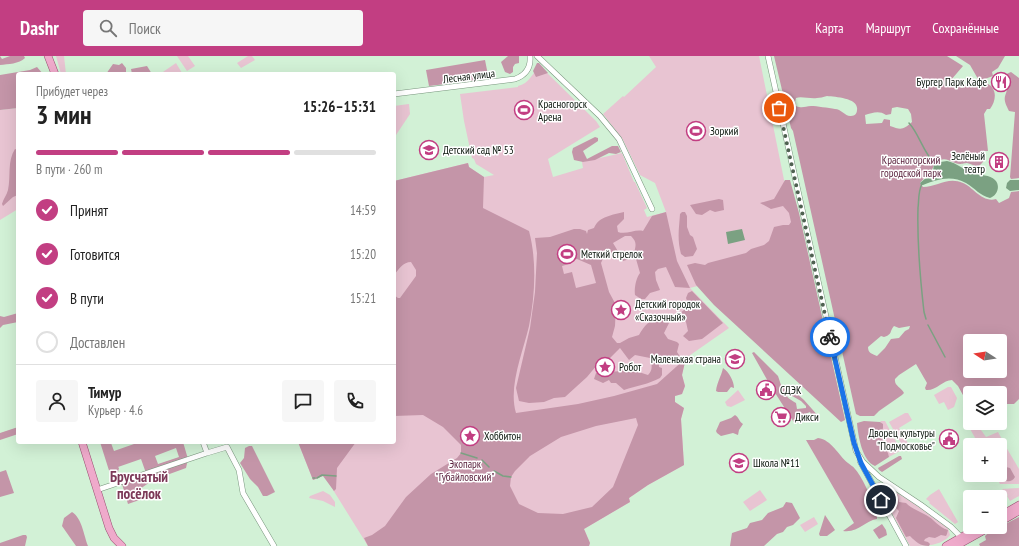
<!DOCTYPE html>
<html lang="ru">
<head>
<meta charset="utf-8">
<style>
	:root { --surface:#fff; --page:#f6f6f6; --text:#222; --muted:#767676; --line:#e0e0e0; --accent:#c23e82 }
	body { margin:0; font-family:"PT Sans Narrow",sans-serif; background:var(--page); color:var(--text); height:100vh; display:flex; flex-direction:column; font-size:15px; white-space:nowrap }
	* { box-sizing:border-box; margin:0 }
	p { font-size:13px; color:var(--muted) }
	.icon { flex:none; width:22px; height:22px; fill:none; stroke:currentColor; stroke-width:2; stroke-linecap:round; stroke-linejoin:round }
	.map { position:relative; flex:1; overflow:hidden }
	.details { position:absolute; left:16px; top:16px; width:380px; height:372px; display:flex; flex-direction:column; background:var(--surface); border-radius:4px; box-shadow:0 4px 16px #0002 }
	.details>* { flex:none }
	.needle { width:26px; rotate:282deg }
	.buttons { position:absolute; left:963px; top:278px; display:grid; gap:8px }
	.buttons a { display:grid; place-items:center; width:44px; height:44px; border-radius:4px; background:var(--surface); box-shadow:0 4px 16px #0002; font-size:20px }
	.pin { position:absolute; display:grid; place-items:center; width:34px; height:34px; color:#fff; margin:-17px; border:2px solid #fff; border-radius:50%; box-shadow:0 1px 4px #0007 }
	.courier { position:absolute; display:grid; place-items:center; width:40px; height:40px; margin:-20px; border:3px solid #1a73e8; border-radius:50%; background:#fff; color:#222; box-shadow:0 1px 5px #0007 }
	.summary em { font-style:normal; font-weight:700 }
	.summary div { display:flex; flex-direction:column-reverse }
	.summary { display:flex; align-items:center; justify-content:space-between; height:68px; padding:0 20px }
	h1 { font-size:26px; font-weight:700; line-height:30px }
	.bar { display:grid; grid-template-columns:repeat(4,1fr); gap:6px 4px; align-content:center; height:48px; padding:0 20px }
	.bar i { height:5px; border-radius:3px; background:var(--line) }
	.bar .current { background:var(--accent) }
	.bar p { grid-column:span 4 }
	.line { display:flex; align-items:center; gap:10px; padding:0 20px; border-top:1px solid var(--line) }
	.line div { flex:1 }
	.round { display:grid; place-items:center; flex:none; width:42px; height:42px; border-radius:4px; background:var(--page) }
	ol { padding:0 20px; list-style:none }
	li { display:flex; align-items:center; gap:12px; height:44px }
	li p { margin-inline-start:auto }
	li .icon { padding:4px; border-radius:50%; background:var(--accent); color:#fff; stroke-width:4 }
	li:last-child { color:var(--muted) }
	li i { width:22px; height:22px; border:2px solid var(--line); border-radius:50% }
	header { display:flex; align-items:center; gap:24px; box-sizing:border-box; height:56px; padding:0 20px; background:var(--accent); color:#fff }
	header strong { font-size:19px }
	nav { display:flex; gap:22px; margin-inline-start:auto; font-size:14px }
	.search { width:280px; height:36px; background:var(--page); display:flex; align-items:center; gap:10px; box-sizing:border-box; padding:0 14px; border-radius:4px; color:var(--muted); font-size:15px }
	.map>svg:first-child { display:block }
	.green { fill:#e8c4d2 }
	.forest { fill:#c495a8; fill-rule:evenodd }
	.water { fill:#7ba182 }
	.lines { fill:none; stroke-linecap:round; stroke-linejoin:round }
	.stream { stroke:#7ba182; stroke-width:1.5 }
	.minor-casing { stroke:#78957d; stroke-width:6 }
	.major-casing { stroke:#985071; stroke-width:8 }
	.minor { stroke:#fff; stroke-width:5 }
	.major { stroke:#efaacb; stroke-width:7 }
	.done { stroke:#4f6151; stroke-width:4; stroke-dasharray:0 7.2 }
	.route { stroke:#1a73e8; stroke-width:5 }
	.labels { text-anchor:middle; stroke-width:3; stroke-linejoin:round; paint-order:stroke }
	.street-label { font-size:11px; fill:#08130a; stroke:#fff }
	.poi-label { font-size:11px; fill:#08130a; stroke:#fff; text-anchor:start }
	.park-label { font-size:11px; fill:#571d39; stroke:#fff }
	.district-label { font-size:15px; font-weight:bold; fill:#7c3958; stroke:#fff }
</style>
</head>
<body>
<header>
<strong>Dashr</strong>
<div class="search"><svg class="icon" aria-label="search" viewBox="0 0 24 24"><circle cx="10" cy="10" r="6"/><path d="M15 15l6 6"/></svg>Поиск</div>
<nav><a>Карта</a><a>Маршрут</a><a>Сохранённые</a></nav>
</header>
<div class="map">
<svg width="1019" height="490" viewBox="0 0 1019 490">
	<rect width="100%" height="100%" fill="#d2f1d6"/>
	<path class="green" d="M56 0H64L66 18H61Z
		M177 0H188L195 10 187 15Z
		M248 0H252L255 4 241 12 237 7Z
		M649 0H759L800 203 690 232 729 272 686 302 682 319 685 330 682 338 675 340V346L684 352 681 363 684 409 648 429 629 442 630 446 584 473 590 487 589 490H368L325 421 323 420 313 424 298 386H394V125L468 107 469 111 484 121 494 119 476 108 474 103 472 102 464 65 460 38 518 31V30C529 28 533 16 540 10L596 65 600 71 548 103 553 121 583 112 582 106 622 97 634 126H635L647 152 644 154 647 161 666 156 655 127 640 119 623 84 603 58 623 40 624 41 656 11Z
		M176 7 182 17 180 18H160Z
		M409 48 410 58 394 82V50Z
		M18 52V153L0 164V54Z
		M948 331H951L957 342 954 351 948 354 944 346 939 348 934 339Z
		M738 334 745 344 731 351 727 350 725 346Z
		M905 357H908L912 364 899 372 909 389H902L889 366Z
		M881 365H885L900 393V395L889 401 880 381 882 377V368L880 366Z
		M972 367H976L986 381 998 376 1004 387 1000 389H979L969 371V369Z
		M1006 391 1019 413V428H1000L995 419H1000V395Z
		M879 426 917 449 948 472 950 479C942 490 925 490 910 490L876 429Z
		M1019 432V440L1010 445 1007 440 1008 439 1002 433Z
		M939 433 958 466 955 468 929 447 930 446 926 443 930 439Z
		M760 434 767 444 750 455 743 446Z
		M323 435 330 439 335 446V451L323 445 309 442 310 440Z
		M814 461 818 468 805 476 800 469Z"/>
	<path class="forest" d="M0 0 2 3 10 0H24L25 2C19 8 8 8 0 9Z
		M508 0H519V7L515 8 513 11V16L510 18 505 16 501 6Z
		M774 0H947L963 10 951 24 962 32 968 28 970 24C975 26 983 25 986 27 997 31 997 44 990 53H987L984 58 988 95H984L983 99 985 103C977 115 976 109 967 107 966 107 961 108 960 108 953 108 948 101 940 104 934 106 934 111 931 115 928 119 923 123 920 127L923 131C937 131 948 120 963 127 973 131 982 147 996 143L999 147 1009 142 1011 136 1019 135V343L1014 348H1004L1000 352V356V337H970V352L958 330 952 324C943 324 936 335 926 334L925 332 927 327 916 308 899 319 895 323C894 330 901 331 904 337L902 339 879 355 874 360H860L856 358 793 75 791 72ZM827 40C836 41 859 42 857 54 857 57 855 60 851 60 846 61 841 53 835 53 828 52 817 50 811 50 805 50 803 53 796 50L795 46 796 42C801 40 810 43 817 42 820 42 823 41 827 40ZM897 51 908 53 911 58 912 66C903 74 901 74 890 70V64L884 63 882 67 866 68 865 59C872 57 879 54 886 59L891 58 892 52ZM894 270 899 272 910 270 909 273 905 275 899 282 891 283 885 292 877 300C872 298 868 297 868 291L881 280 884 281C893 278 889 276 894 270ZM970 285H1000V315H970Z
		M956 0H1005L998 12 992 16 993 20 982 24 978 23 970 9Z
		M485 4 488 19 486 23 429 30 426 14Z
		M122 7 126 12V18H106L113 8 119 9Z
		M537 7H539L548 17 536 21 533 15Z
		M147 10 152 18H132L131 13Z
		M37 11 43 18H18V52L0 54V19L30 14Z
		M1011 16 1019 22V122L1011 123 1010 121 1015 56 1009 55C1002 41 1005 43 1008 30L1001 25V23L1002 20Z
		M595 81 598 82V85L583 95 587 103 612 90H618L621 96 616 98 609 97 595 104 583 106 574 104 572 96 573 92Z
		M15 93 18 94V139L13 141 3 150 2 148C3 143 7 139 8 134 11 121 7 105 15 93Z
		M468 107 469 111 484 121 483 152 529 175C537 205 535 240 529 270 523 296 508 331 516 357L578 348 614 340 657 328 686 302 682 319 685 330 682 338 675 340V346L684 352 681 363 684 409 648 429 629 442 630 446 584 473 590 487 589 490H368L364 482 372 479 385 470 406 441 431 418 457 402 461 397V389L443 371 423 359 394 360V239L398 242H400L416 220V214L411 206C403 206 399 213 394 219V125ZM636 362 638 369 613 431 592 451 563 458 538 457 519 448 510 430 511 421 515 415 530 400 561 381 596 370Z
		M785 124H790L799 157 844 359 845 364 841 366 714 249 696 229 687 209 695 207 705 209 708 207 746 197 751 193 764 189 769 185 774 171 783 169H789L791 166 789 157 783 150 771 153 760 147 774 143Z
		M719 143 723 144 724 154 715 156 710 154 702 159 696 158 690 149Z
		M624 156V163L617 170 618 176C626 179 635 173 643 175L652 160 666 156 677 205 690 232 675 231 666 211 658 213 655 216 656 224 660 234 650 237 645 243H641L635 239C634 233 636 222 640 217L636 203 633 202 623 205 607 194 601 207 609 236 616 249 615 270 612 281 617 287H620L629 282 639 279C648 264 651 264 667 260L669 267 664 277 668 283 677 286 679 288 677 296 681 302 678 304H674L671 303 661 304 659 307V311L662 312V319L660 322C649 328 636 330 624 334L616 327H611L609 324 603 327 594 323 596 317C616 316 629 312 648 319 653 314 652 309 650 302L635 299 629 304 620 292 610 302 606 308 597 309 587 321 565 341 554 342 544 346 529 347 519 345 516 332 530 272 535 236 537 197 535 182 550 181 574 173H580L586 175 587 178 588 174 594 172C599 160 613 159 624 156ZM631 180C637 186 636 189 634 197H619L613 187 625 180ZM577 203 591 209 596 227 576 232 572 216 564 218 562 210 569 208V205Z
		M682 156H685L687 160V171L690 179 693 181 697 193 693 200 685 201 681 198C677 183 679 173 680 158Z
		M692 235 723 267 702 283 689 285 683 280 688 275 686 266 680 261 679 258 689 250 686 242 688 237Z
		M18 257V266L3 269 0 272V260L4 261Z
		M754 296 778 320 781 329 789 331 804 344 820 362 815 363 813 362 810 356 796 362V368L793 365 770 329 752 297ZM785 332 787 333V337L801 345 806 350V352L797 353 796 347C791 344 783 340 785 332Z
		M723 312C729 316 734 325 734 332L731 331 727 336H718L716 335C717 326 721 321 723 312Z
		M735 359C739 361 739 366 743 368L739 374 738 379 733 377 721 380 717 377 716 375 720 366 731 362Z
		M864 365 880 366 883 368V372L880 381 886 387 885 393 888 397 889 401 875 410C862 405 858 379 857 367Z
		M18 371V378L0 384V377Z
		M818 382C832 384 838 399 848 407 850 409 853 410 855 413 862 420 878 454 877 463 864 465 859 477 843 475L854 467 806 384H814Z
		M100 386H112L111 387 114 395 134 388V386H183L188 403 186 412 153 424 137 435 145 442 128 448 122 428 147 420 141 403 118 411 119 412 117 420 112 424ZM176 392 179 401 158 408 155 400Z
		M298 386H356L337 412 336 433 334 435 323 420 313 424Z
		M249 390H252L275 436 267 440H263L258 431 250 423 240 407 244 402 245 392Z
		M899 400H901L902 403 882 416 879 414 878 412Z
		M1000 407 1002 410 1010 412 1015 421C1012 427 1006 425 1001 424Z
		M6 414 14 437 0 441V416Z
		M881 429 890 436 897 438 899 446 906 447C912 453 919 455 926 459 934 463 938 471 948 474L947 478 946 480 941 479 935 482 929 481 925 483 924 485 928 486 930 488 929 490C920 490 916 486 910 480L906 481 897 464 896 462 899 455 893 449H889L878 431Z
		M786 446 792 447 800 462 793 469 787 471 783 476 777 478 764 490H730L732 477 747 472 750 467 762 464 768 457 783 451Z
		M72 456C82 462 84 480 88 490H76L62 470 64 462Z
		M825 459 835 474 827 480H820L819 478Z
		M1019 461V490H980L979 488 986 484 985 480 988 477Z
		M882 468 886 474 887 479 879 483 873 474Z
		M23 479H26L27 481 25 490H0V487Z"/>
	<path class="water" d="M947 105C957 107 964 114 974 117 980 119 990 119 995 124 1001 130 997 140 990 142 979 139 976 133 966 127 952 119 937 123 923 129H921L920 127 933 116 934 107Z
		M1010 124H1019V134L1010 135 1006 132 1007 127Z
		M742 173 745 184 728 188 726 176Z"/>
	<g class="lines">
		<path class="stream" d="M909 67C920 79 923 97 936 109
			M922 128C918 135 919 145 918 152 917 187 920 221 924 256L926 263
			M928 269 945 301
			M461 397 477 402
			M482 404 489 411
			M494 415 503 420 511 421
			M313 422H315
			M317 422 322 419 336 420"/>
		<g class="minor-casing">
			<path id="minor" d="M537 0 600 60 619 83 652 153
				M768 0 856 395 863 406 879 421 921 449 951 471 963 483
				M394 38 515 23C526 19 531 11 530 0
				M203 386 207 397 227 391 239 414 243 437 274 490
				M860 405 906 490
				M97 434 207 397"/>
		</g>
		<g class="major-casing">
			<path id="major" d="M48 0 55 18
				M82 386 109 472 114 482 122 490
				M1000 460 1019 449
				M1000 466 1019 455
				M946 490 979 471
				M956 490 990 471"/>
		</g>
		<use href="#minor" class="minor"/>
		<use href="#major" class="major"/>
	</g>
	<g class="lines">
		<path class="done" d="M779 52 830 281"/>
		<path class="route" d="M830 281 854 387 861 407 881 444"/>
	</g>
	<defs>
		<g id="restaurant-ring" transform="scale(1)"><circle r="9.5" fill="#fff" stroke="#c23e82" stroke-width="1.5"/><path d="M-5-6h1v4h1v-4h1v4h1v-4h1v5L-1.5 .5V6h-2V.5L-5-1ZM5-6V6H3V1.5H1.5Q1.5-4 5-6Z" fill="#c23e82"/></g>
		<g id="stadium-ring" transform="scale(1)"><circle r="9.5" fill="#fff" stroke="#c23e82" stroke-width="1.5"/><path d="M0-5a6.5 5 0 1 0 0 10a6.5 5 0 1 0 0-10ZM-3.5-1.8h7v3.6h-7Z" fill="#c23e82"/></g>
		<g id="school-ring" transform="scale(1)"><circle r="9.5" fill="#fff" stroke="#c23e82" stroke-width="1.5"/><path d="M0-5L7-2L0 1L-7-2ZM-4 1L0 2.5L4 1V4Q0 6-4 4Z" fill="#c23e82"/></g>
		<g id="building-ring" transform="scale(1)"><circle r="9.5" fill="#fff" stroke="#c23e82" stroke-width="1.5"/><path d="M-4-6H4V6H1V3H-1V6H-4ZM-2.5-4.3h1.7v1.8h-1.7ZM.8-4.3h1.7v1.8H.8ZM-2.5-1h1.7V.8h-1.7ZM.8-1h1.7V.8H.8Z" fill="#c23e82"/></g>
		<g id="sight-ring" transform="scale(1)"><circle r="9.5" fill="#fff" stroke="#c23e82" stroke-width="1.5"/><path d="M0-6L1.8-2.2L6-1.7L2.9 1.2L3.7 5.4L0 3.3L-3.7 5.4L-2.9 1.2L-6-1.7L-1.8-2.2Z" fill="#c23e82"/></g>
		<g id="civic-ring" transform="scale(1)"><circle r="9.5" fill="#fff" stroke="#c23e82" stroke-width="1.5"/><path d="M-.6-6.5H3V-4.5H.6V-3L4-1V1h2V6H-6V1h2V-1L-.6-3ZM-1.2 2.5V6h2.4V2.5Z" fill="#c23e82"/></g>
		<g id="supermarket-ring" transform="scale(1)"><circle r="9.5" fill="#fff" stroke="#c23e82" stroke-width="1.5"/><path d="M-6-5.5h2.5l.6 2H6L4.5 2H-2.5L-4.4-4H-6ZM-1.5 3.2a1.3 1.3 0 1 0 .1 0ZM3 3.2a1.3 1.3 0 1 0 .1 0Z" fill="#c23e82"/></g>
	</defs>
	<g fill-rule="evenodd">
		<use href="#restaurant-ring" x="1001" y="26"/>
		<use href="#stadium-ring" x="524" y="54"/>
		<use href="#stadium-ring" x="696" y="75"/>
		<use href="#school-ring" x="429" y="94"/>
		<use href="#building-ring" x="999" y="106"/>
		<use href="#stadium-ring" x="567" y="198"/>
		<use href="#sight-ring" x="621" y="254"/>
		<use href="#school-ring" x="735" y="303"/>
		<use href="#sight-ring" x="605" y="311"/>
		<use href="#civic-ring" x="766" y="334"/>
		<use href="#supermarket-ring" x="781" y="361"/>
		<use href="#sight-ring" x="470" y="380"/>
		<use href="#civic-ring" x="949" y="383"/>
		<use href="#school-ring" x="739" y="407"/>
	</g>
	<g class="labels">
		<g class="street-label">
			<text transform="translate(469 20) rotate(-7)" y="4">Лесная улица</text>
		</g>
		<g class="poi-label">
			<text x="987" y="30" text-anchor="end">Бургер Парк Кафе</text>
			<text x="538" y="52">Красногорск<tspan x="538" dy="13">Арена</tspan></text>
			<text x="710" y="79">Зоркий</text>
			<text x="443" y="98">Детский сад № 53</text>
			<text x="985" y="104" text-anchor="end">Зелёный<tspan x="985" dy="13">театр</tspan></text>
			<text x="581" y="202">Меткий стрелок</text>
			<text x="635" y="252">Детский городок<tspan x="635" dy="13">«Сказочный»</tspan></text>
			<text x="721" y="307" text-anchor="end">Маленькая страна</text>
			<text x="619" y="315">Робот</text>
			<text x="780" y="338">СДЭК</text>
			<text x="795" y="365">Дикси</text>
			<text x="935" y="381" text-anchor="end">Дворец культуры<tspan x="935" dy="13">"Подмосковье"</tspan></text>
			<text x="484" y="384">Хоббитон</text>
			<text x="753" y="411">Школа №11</text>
		</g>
		<g class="park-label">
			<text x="911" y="108">Красногорский<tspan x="911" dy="13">городской парк</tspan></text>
			<text x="465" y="412">Экопарк<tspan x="465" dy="13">"Губайловский"</tspan></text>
		</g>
		<g class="district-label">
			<text x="139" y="426">Брусчатый<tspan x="139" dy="17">посёлок</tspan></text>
		</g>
	</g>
</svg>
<div class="buttons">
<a><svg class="needle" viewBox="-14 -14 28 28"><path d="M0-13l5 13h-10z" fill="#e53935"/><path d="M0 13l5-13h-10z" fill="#767676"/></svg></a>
<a><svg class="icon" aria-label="layers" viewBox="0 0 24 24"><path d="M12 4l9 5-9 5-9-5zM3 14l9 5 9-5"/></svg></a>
<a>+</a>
<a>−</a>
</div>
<div class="pin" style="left:779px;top:52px;background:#ea580c"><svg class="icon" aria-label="bag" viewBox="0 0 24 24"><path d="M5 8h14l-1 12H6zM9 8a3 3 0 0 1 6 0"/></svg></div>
<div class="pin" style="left:881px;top:444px;background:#1f2937"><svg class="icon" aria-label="home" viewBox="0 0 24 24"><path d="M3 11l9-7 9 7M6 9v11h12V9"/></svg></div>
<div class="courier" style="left:830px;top:281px"><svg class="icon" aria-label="bike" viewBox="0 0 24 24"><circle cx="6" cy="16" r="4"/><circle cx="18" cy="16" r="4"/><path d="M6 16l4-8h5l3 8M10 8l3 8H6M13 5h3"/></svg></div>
<section class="details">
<div class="summary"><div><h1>3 мин</h1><p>Прибудет через</p></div><em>15:26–15:31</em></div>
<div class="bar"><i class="current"></i><i class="current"></i><i class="current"></i><i></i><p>В пути · 260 m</p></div>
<ol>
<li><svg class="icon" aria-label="check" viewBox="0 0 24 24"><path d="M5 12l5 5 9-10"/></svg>Принят<p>14:59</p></li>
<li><svg class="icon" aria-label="check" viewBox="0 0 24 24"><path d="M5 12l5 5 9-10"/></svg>Готовится<p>15:20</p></li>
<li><svg class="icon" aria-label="check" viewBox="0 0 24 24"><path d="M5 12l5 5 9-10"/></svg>В пути<p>15:21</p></li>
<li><i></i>Доставлен</li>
</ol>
<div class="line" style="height:72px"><a class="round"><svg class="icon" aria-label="person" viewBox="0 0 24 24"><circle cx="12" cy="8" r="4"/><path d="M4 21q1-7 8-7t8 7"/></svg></a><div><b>Тимур</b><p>Курьер · 4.6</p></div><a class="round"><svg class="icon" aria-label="chat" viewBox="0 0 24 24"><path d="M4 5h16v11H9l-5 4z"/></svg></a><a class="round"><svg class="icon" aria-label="phone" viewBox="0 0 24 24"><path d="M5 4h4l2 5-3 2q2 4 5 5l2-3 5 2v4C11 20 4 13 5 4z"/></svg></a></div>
</section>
</div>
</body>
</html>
